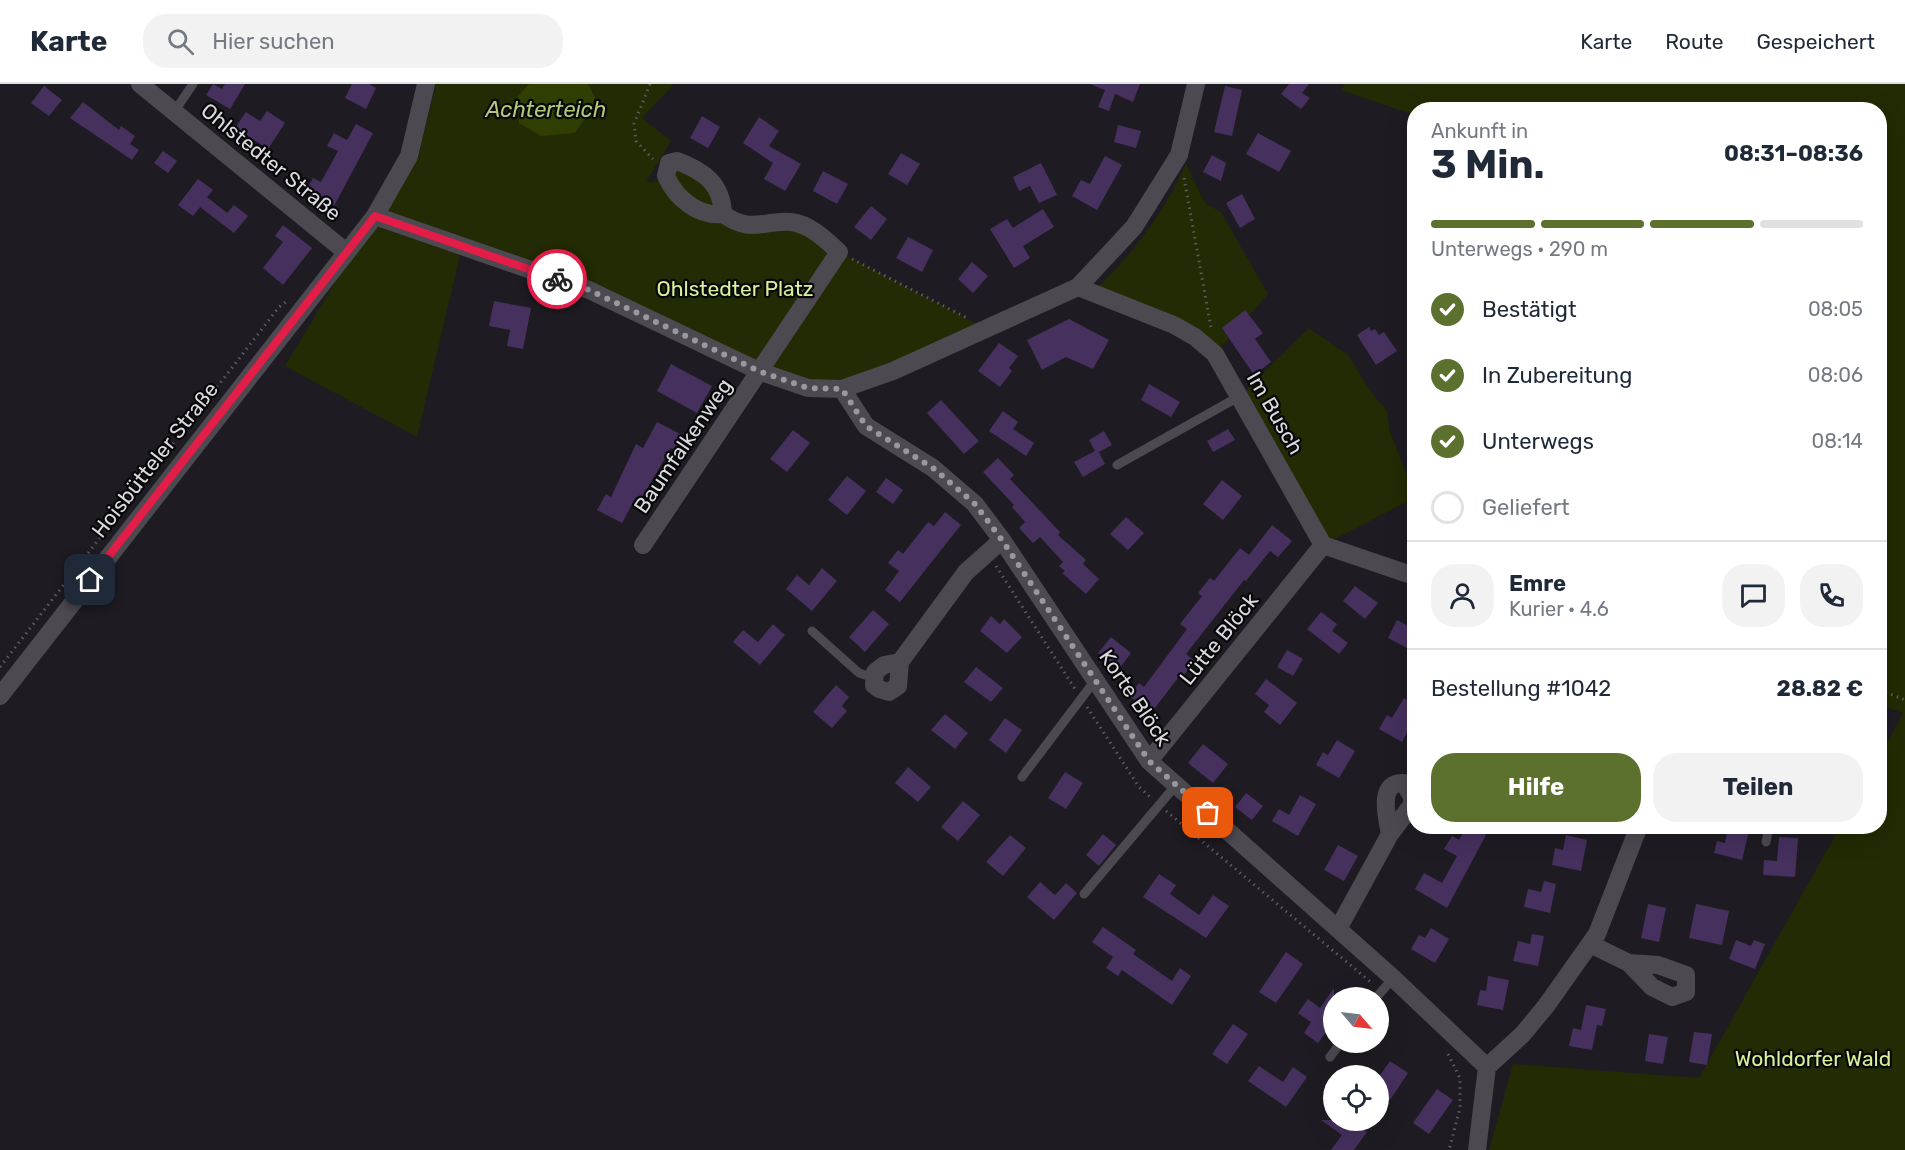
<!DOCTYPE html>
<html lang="de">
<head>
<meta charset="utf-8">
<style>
	:root { --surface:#fff; --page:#f2f2f3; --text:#1f2937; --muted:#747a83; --line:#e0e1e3; --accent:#5c712d }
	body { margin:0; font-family:Rubik,sans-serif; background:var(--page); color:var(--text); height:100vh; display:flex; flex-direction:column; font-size:22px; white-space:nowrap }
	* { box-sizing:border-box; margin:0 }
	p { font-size:20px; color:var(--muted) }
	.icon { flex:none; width:33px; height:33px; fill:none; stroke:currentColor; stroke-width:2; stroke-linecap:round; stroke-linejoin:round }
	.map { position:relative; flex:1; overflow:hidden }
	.sheet { position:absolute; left:1407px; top:18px; width:480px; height:732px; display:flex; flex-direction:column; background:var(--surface); border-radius:24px; box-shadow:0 6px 24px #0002 }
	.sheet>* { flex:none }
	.needle { width:39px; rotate:118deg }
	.fabs { position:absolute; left:1323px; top:903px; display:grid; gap:12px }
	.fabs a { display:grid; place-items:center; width:66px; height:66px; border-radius:50%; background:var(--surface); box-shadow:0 6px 24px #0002; font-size:30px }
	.pin { position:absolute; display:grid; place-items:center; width:51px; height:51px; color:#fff; margin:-26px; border-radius:12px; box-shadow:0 3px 9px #0006 }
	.courier { position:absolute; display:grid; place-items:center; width:60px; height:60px; margin:-30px; border:4px solid #e11d48; border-radius:50%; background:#fff; color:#222; box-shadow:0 2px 8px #0007 }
	.overview em { font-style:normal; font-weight:700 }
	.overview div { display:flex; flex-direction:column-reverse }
	.overview { display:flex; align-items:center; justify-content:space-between; height:102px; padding:0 24px }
	h1 { font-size:39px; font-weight:700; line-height:45px }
	.bar { display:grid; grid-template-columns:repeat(4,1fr); gap:9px 6px; align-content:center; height:72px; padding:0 24px }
	.bar i { height:8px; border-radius:4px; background:var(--line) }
	.bar .current { background:var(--accent) }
	.bar p { grid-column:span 4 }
	.line { display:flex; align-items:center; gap:15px; padding:0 24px; border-top:2px solid var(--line) }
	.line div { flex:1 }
	.round { display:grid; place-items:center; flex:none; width:63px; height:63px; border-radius:24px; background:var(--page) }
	ol { padding:0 24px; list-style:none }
	li { display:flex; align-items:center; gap:18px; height:66px }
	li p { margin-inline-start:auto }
	li .icon { padding:6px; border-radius:50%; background:var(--accent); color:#fff; stroke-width:4 }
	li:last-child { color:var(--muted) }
	li i { width:33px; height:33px; border:3px solid var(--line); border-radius:50% }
	.button { display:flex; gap:12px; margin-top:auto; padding:12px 24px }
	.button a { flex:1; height:69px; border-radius:24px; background:var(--accent); color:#fff; font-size:24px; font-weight:700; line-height:69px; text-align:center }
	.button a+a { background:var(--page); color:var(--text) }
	header { display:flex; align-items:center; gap:36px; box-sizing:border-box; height:84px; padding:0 30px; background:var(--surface); border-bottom:2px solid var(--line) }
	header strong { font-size:28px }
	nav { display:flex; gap:33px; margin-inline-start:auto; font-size:21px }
	.search { width:420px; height:54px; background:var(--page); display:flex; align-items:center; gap:15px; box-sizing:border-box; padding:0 21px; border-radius:24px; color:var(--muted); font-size:22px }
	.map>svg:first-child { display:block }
	.green { fill:#222b03 }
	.water { fill:#313e02 }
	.building { fill:#45305e }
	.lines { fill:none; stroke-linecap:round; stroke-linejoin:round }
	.path { stroke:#5c5a5f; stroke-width:3; stroke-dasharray:1.5 4.5; stroke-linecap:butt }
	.service { stroke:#4c4951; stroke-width:9 }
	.minor { stroke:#4c4951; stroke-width:18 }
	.tertiary { stroke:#4c4951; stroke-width:18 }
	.done { stroke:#99989c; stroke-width:6; stroke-dasharray:0 10.8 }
	.route { stroke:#e11d48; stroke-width:8 }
	.labels { text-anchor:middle; stroke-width:4.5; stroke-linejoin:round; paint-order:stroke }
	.street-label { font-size:21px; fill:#dbdade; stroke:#080709 }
	.park-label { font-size:21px; fill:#d8f09c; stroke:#080709 }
	.water-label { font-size:22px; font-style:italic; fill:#b3c977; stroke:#080709 }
</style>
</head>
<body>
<header>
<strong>Karte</strong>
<div class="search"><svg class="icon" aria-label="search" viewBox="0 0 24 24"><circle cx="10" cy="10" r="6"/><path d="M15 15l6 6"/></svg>Hier suchen</div>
<nav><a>Karte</a><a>Route</a><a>Gespeichert</a></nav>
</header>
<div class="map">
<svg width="1905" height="1066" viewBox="0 0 1905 1066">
	<rect width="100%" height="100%" fill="#1e1c22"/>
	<path class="green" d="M436 0H529L518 12 595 13 588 0H674L642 34 671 57 646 98 668 97 667 83 709 93 723 130 792 138 839 168 989 246 893 287 808 304 589 206 462 163 417 353 285 282 375 132 418 74Z
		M1345 0H1905V1066H1489L1513 980 1699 994 1840 743 1880 742V672L1903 629 1880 621V26H1414V31L1341 6Z
		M1186 80 1205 119 1221 128 1268 210 1215 270 1092 209C1132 171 1163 130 1186 80Z
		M1309 244 1348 271 1371 308 1387 327 1390 348 1414 409V414L1323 461 1240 312Z"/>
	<path class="water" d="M529 0H588L595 13 591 25 575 49 541 52 519 39 518 12Z"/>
	<path class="building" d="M213 0 222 5 225 0H245L230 25 206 11Z
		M352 0H369L376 4 366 25 345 14Z
		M1090 0H1140L1133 18 1115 10 1109 27 1098 23 1105 6Z
		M1289 0H1309L1302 9 1310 14 1301 25 1281 10Z
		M44 2 62 16 49 32 31 19Z
		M1225 2 1242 6 1232 52 1214 48Z
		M83 18 119 46 121 42 135 52 130 60 139 66 132 76 70 34Z
		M267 27 285 39 268 65 235 44 246 28 260 37Z
		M702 32 720 43 708 64 690 54Z
		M759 33 779 47 769 62 801 80 785 107 764 95 773 79 743 59Z
		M356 40 373 49 334 122 306 107 313 94 321 98 338 67 327 62 334 49 347 56Z
		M1118 41 1141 47 1136 64 1114 58Z
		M1258 49 1291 67 1279 88 1246 70Z
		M163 67 177 77 168 89 154 79Z
		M901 69 920 80 907 101 888 90Z
		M1212 71 1226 79 1221 97 1203 88Z
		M1105 72 1122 81 1097 126 1072 112 1081 96 1090 100Z
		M1041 79 1057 111 1039 119 1030 102 1019 107 1013 93Z
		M823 87 848 100 837 120 813 107Z
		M198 95 213 106 207 113 227 129 234 121 248 132 234 149 200 123 193 132 178 121Z
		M1242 110 1255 135 1240 144 1226 119Z
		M871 122 887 135 871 156 854 143Z
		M1043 125 1054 143 1023 162 1030 174 1014 184 990 145 1007 135 1013 144Z
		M283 141 312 164 283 201 263 184 283 158 275 152Z
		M908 153 933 166 922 188 896 174Z
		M972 178 988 192 973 209 958 195Z
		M494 217 531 224 523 265 507 262 510 246 489 242Z
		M1245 226 1263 249 1255 255 1271 278 1254 291 1222 244Z
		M1069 235 1109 256 1093 285 1066 273 1042 286 1027 256Z
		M1369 243 1371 247 1375 245 1379 251 1384 248 1397 267 1376 281 1357 251Z
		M999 259 1018 272 1009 284 1012 287 1000 303 978 287Z
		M671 280 712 302 697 329 657 307Z
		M1149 300 1180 318 1171 333 1141 316Z
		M941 316 979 357 964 370 927 329Z
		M1003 327 1018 338 1013 345 1034 359 1026 372 989 347Z
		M657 338 686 353 678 368 671 364 641 415 636 413 622 439 597 426 606 410 611 413 636 360 643 364Z
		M1228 345 1235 356 1213 368 1207 357Z
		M793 346 810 359 787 388 770 375Z
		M1104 347 1112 361 1099 368 1105 380 1083 393 1074 378 1095 367 1089 356Z
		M998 374 1014 391 1010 395 1060 448 1058 451 1086 476 1083 480 1099 495 1086 510 1062 489 1065 487 1059 482 1063 478 1040 453 1033 459 1019 444 1025 438 1012 423 1014 421 983 388Z
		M847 392 866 407 847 431 828 416Z
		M886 394 903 406 893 420 876 408Z
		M1222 396 1242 412 1223 436 1203 420Z
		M945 428 961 441 900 518 885 506 899 487 888 479 898 466 903 470 928 438 934 442Z
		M1126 433 1144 449 1128 466 1110 450Z
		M1272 441 1292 457 1278 473 1270 467 1246 497 1244 496 1186 570 1195 577 1183 592 1181 590 1151 629 1129 612 1139 599 1144 603 1187 545 1180 540 1202 512 1198 509 1210 494 1214 497 1240 464 1249 471Z
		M822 484 837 497 812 527 786 505 797 491 809 501Z
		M1355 502 1378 519 1365 535 1343 517Z
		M873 526 889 540 865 568 849 553Z
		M1321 528 1337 540 1332 547 1348 559 1339 570 1307 545Z
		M991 532 1000 540 1004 535 1022 553 1007 569 980 547Z
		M1397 536 1414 545 1407 564 1388 554Z
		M773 540 785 551 760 581 733 558 743 546 758 558Z
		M1111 553 1131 569 1119 585 1098 569Z
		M1287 566 1303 575 1293 592 1277 583Z
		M976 583 1003 604 991 618 964 598Z
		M1266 595 1297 619 1280 641 1264 628 1269 621 1255 610Z
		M836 601 849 613 842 622 847 627 832 644 813 628Z
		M1404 614 1414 620V636L1402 658 1379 645 1387 631 1392 634Z
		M945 630 968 649 955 665 931 646Z
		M1005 634 1022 646 1006 669 989 656Z
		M1337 656 1355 667 1339 694 1316 681 1323 668 1328 671Z
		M1203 660 1228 680 1213 699 1188 679Z
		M908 683 931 703 918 718 895 699Z
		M1065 688 1083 699 1066 725 1048 714Z
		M1246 709 1263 722 1252 736 1235 723Z
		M1300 711 1316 720 1298 752 1272 737 1279 725 1289 731Z
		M963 717 980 731 958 757 941 743Z
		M1467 742H1473L1486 751 1447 824 1415 805 1424 789 1442 799 1457 772 1444 765 1452 752 1459 756Z
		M1728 742 1749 747 1742 776 1714 769 1717 757 1725 759Z
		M1103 750 1116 761 1099 782 1086 771Z
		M1010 751 1026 764 1003 792 986 778Z
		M1566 751 1587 756 1581 787 1552 781 1555 764 1563 766Z
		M1779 753 1798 754 1795 793 1763 791 1764 776 1777 777Z
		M1338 761 1358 772 1344 797 1324 786Z
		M1159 790 1176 801 1170 810 1199 831 1213 811 1229 822 1206 854 1143 813Z
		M1544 797 1556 800 1550 829 1524 823 1528 805 1541 808Z
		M1040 798 1055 811 1066 799 1077 809 1054 836 1027 813Z
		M1648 820 1666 824 1659 858 1641 854Z
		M1696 820 1729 827 1722 861 1689 854Z
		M1103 843 1136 866 1133 870 1172 897 1180 884 1191 892 1172 921 1122 886 1118 892 1106 884 1113 873 1092 858Z
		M1431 844 1449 855 1435 879 1411 865 1419 851 1425 854Z
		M1532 850 1544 852 1538 882 1513 877 1518 857 1530 860Z
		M1736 856 1751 862 1754 856 1765 860 1755 885 1729 875Z
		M1286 868 1303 880 1276 919 1259 908Z
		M1488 892 1509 896 1503 926 1477 921 1480 906 1486 907Z
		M1334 904V937L1318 959 1304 949 1311 938 1298 929 1308 915 1320 924Z
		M1586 921 1606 925 1602 942 1597 941 1592 966 1569 962 1573 944 1581 946Z
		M1233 940 1248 950 1227 980 1212 970Z
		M1694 948 1712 950 1707 981 1689 978Z
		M1649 950 1668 953 1663 980 1645 977Z
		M1390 977 1408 989 1390 1016 1378 1008V994Z
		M1259 982 1283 998 1293 983 1307 993 1286 1023 1248 997Z
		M1437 1005 1453 1016 1429 1050 1413 1039Z
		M1321 1036H1350L1367 1048 1354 1066H1331L1342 1051Z"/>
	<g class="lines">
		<path class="path" d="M650 0 634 40 636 57 653 75
			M1184 94 1211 244
			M852 175 969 235
			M996 482 1075 605
			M0 583 279 223 286 218
			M1880 606 1905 616
			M1087 623 1139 703 1150 713
			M1166 727 1373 900
			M1448 970 1460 994V1024L1449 1066"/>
		<path class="service" d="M174 28 193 0
			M1117 381 1240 312
			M812 547 859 589 874 594
			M1022 693 1096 595
			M1766 758 1769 742
			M1084 810 1176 701
			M1376 914 1393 894
			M1330 973 1341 958"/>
		<path class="minor" d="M140 0 346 168
			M375 132 589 206 761 288 808 304 842 305 893 287 1078 203 1134 143 1179 71 1196 0
			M1078 203 1174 241 1195 253 1215 270 1323 461 1414 492
			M842 305 866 342 933 384 975 420 1002 456 1149 677 1393 894 1487 983
			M643 461 839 168C826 156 810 140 791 138 762 136 751 150 723 130 722 100 704 87 677 77L669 79 666 92C676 115 699 133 723 130
			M900 578 898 602 889 608 879 605 874 601 875 588 884 581 900 578 966 488 1002 456
			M1149 677 1323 461
			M1338 845 1390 750 1411 722 1413 714 1404 699C1377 697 1387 734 1390 750
			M1590 860 1629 879 1652 903 1672 913 1686 908V891L1658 881 1629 879
			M1477 1066 1487 983 1522 951 1546 922 1597 850 1639 742"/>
		<path class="tertiary" d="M0 612 375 132 409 72 426 0"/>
	</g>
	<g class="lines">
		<path class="done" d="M557 195 589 206 761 288 808 304 842 305 866 342 933 384 975 420 1002 456 1149 677 1208 729"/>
		<path class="route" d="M90 496 375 132 557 195"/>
	</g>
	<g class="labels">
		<g class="street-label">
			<text transform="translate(271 78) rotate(39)" y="7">Ohlstedter Straße</text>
			<text transform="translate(1275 329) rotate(60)" y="7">Im Busch</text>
			<text transform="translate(683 362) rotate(-56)" y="7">Baumfalkenweg</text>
			<text transform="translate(155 376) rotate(-52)" y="7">Hoisbütteler Straße</text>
			<text transform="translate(1219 555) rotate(-51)" y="7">Lütte Blöck</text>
			<text transform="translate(1135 614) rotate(56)" y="7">Korte Blöck</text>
		</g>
		<g class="park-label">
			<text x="735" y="212">Ohlstedter Platz</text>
			<text x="1813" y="982">Wohldorfer Wald</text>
		</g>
		<g class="water-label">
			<text x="546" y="33">Achterteich</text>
		</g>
	</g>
</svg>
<div class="fabs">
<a><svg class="needle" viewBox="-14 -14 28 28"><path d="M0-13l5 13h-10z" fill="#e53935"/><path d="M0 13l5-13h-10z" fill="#747a83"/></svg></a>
<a><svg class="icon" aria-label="locate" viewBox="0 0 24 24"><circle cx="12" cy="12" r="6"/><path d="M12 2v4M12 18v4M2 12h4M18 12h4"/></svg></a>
</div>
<div class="pin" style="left:1208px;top:729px;background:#ea580c"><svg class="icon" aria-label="bag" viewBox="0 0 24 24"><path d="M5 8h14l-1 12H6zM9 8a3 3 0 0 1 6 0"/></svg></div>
<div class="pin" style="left:90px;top:496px;background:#1f2937"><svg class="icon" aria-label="home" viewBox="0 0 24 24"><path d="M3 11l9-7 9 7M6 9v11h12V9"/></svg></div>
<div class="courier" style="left:557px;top:195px"><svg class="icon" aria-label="bike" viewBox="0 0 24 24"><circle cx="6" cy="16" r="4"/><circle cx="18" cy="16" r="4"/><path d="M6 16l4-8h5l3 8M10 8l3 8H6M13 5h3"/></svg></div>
<section class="sheet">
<div class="overview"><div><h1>3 Min.</h1><p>Ankunft in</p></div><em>08:31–08:36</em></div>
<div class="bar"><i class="current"></i><i class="current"></i><i class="current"></i><i></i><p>Unterwegs · 290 m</p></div>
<ol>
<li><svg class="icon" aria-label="check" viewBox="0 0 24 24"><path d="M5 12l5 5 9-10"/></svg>Bestätigt<p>08:05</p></li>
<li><svg class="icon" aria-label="check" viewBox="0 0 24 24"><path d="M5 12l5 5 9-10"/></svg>In Zubereitung<p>08:06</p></li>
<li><svg class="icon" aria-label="check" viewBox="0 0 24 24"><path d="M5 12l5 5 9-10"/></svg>Unterwegs<p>08:14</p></li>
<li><i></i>Geliefert</li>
</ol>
<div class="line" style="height:108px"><a class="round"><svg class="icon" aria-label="person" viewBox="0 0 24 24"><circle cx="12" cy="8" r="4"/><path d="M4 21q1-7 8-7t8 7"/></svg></a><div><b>Emre</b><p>Kurier · 4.6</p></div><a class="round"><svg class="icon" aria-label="chat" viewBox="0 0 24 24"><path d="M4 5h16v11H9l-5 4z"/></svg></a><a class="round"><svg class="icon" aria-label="phone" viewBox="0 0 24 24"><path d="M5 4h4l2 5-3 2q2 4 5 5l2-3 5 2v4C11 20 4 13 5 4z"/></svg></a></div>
<div class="line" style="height:78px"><div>Bestellung #1042</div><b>28.82 €</b></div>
<div class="button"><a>Hilfe</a><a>Teilen</a></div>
</section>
</div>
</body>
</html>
